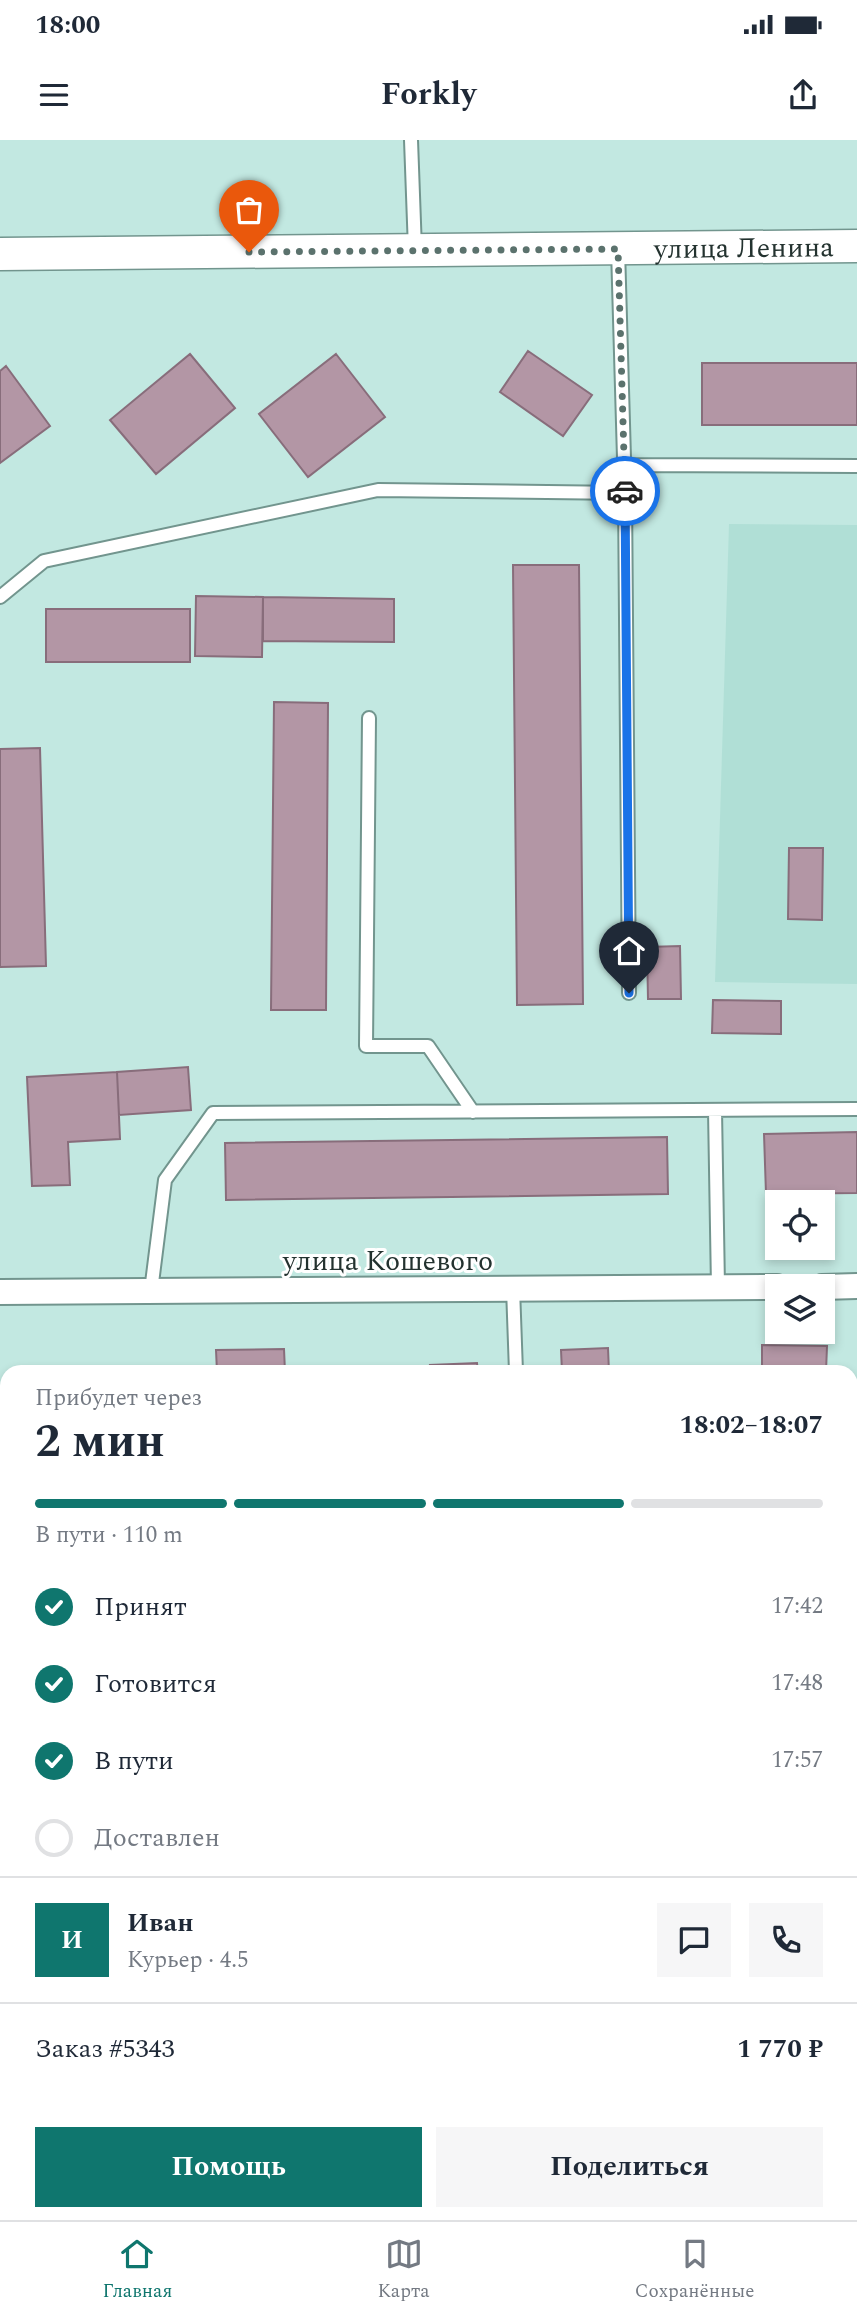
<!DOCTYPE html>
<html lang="ru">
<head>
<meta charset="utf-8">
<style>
	:root { --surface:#fff; --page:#f6f6f7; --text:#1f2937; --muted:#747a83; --line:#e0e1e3; --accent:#0f766e }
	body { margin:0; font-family:Spectral,serif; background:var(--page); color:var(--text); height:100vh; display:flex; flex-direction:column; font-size:26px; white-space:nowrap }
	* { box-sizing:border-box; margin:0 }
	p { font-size:23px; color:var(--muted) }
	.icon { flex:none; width:38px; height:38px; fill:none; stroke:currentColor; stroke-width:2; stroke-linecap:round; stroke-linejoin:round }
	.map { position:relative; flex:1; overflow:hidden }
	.details { position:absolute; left:0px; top:1225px; width:858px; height:856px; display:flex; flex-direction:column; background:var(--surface); border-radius:21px 21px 0 0; box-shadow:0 4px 10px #0003 }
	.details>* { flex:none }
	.fabs { position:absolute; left:765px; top:1050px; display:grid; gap:14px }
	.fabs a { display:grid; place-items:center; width:70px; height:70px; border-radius:0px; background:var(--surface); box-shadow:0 4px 10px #0003; font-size:35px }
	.pin { position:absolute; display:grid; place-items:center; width:60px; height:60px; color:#fff; margin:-72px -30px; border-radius:50% 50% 50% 0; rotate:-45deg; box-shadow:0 0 7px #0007 }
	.pin .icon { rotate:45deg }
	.courier { position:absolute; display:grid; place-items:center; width:70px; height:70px; margin:-35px; border:5px solid #1a73e8; border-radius:50%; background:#fff; color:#222; box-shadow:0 2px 9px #0007 }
	.head em { font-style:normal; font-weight:700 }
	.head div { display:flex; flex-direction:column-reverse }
	.head { display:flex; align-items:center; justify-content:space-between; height:119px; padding:0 35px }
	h1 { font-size:46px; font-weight:700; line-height:52px }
	.bar { display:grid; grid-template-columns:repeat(4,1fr); gap:10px 7px; align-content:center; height:84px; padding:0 35px }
	.bar i { height:9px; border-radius:5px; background:var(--line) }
	.bar .active { background:var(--accent) }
	.bar p { grid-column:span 4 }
	.line { display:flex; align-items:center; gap:18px; padding:0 35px; border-top:2px solid var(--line) }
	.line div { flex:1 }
	.round { display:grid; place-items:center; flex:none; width:74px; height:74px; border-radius:0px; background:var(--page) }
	ol { padding:0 35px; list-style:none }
	li { display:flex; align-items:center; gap:21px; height:77px }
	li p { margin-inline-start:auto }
	li .icon { padding:7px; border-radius:50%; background:var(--accent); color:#fff; stroke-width:4 }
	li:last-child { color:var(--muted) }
	li i { width:38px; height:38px; border:4px solid var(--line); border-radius:50% }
	.cta { display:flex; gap:14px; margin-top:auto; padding:14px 35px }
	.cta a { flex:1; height:80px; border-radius:0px; background:var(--accent); color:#fff; font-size:28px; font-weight:700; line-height:80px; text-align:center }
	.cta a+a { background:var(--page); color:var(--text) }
	.status { display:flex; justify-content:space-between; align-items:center; height:49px; padding:0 35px; background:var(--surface); direction:ltr }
	.status svg { height:19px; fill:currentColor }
	header { display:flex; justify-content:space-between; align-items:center; height:91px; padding:0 35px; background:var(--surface); font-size:32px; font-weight:700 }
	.tab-bar { display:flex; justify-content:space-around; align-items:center; height:98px; border-top:2px solid var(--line); background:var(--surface); font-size:19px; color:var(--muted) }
	.tab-bar a { display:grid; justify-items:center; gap:4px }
	.tab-bar .active { color:var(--accent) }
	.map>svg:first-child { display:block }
	.built { fill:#b0dfd6 }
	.building { fill:#b396a5; stroke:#886d7b; stroke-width:2 }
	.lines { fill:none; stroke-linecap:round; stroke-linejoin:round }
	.service-casing { stroke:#72958e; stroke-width:16 }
	.minor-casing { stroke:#72958e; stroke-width:28 }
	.tertiary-casing { stroke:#72958e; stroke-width:35 }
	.service { stroke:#fff; stroke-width:12 }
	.minor { stroke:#fff; stroke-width:24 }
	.tertiary { stroke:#fff; stroke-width:32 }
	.done { stroke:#5b726d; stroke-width:7; stroke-dasharray:0 12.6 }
	.route { stroke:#1a73e8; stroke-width:9 }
	.labels { text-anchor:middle; stroke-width:6; stroke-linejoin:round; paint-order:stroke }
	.street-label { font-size:28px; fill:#23322f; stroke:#fff }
</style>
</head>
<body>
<div class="status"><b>18:00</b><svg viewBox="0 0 49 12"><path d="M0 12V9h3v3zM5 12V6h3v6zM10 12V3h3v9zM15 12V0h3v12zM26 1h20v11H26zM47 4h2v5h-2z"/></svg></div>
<header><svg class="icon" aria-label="menu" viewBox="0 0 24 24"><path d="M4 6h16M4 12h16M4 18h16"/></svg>Forkly<svg class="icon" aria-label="share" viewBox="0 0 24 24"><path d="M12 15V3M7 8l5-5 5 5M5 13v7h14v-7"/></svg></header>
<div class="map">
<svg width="857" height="2080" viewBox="0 0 857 2080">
	<rect width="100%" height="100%" fill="#c2e8e1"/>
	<path class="built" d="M729 384 857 385V844L715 842Z"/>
	<path class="building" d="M528 211 592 255 563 296 500 252Z
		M190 214 235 268 156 334 110 280Z
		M336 214 385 277 308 337 259 274Z
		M702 223H857V285H702Z
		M6 226 50 286 0 323V231Z
		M513 425H579L583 864 517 865Z
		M196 456 263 457 262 517 195 516Z
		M263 457 394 459V502L263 501Z
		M46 469H190V522H46Z
		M274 562 328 563 326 870H271Z
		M40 608 46 826 0 827V609Z
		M789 708H823L822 780 788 779Z
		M680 806 681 859H648L647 807Z
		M713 860 781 861V894L712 893Z
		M188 927 191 970 119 975 117 932Z
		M117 932 120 999 68 1002 70 1045 32 1046 27 937Z
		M857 992V1053L766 1054 764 994Z
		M667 997 668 1054 226 1060 225 1003Z
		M762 1205 827 1206 826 1232H762Z
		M608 1208 609 1232H562L561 1210Z
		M284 1209 285 1232H217L216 1210Z
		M477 1223 478 1232H431L430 1225Z
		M137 1226V1232H51V1227Z
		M0 1894H2L3 1939 0 1940Z
		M75 2074H133V2080H75Z"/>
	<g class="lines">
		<g class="service-casing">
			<path id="service" d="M411 0 415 110
				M618 109 625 353
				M624 325 857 326
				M0 457 44 421 378 350 625 353 629 853
				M369 578 366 906H428L473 972
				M715 970 718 1147
				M513 1148 516 1232
				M151 1151 165 1040 213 973 857 969
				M0 1579H7
				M0 1988H7"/>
		</g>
		<g class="minor-casing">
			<path id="minor" d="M822 1147 857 1146
				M0 1152 777 1147"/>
		</g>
		<g class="tertiary-casing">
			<g id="tertiary">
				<path id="s1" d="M0 114 857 106"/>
			</g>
		</g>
		<use href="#service" class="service"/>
		<use href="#minor" class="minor"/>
		<use href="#tertiary" class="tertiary"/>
	</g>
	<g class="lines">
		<path class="done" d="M249 112 618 109 625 351"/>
		<path class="route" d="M625 351 629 853"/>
	</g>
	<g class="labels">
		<g class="street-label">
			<text dy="10" stroke="none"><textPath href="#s1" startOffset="744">улица Ленина</textPath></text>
			<text x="388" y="1130">улица Кошевого</text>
		</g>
	</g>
</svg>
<div class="fabs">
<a><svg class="icon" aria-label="locate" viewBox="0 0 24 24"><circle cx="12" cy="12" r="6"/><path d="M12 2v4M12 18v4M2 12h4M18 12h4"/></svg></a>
<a><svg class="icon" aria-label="layers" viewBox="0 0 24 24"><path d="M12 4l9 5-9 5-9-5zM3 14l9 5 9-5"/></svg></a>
</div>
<div class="pin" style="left:249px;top:112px;background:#ea580c"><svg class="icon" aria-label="bag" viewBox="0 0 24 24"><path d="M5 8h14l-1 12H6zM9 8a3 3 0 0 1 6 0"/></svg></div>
<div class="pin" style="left:629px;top:853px;background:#1f2937"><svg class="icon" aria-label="home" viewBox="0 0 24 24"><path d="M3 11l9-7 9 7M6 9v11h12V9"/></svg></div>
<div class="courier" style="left:625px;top:351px"><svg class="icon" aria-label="car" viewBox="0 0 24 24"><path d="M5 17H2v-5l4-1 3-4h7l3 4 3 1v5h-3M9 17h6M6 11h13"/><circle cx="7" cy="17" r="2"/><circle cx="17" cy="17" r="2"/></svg></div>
<section class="details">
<div class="head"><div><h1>2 мин</h1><p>Прибудет через</p></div><em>18:02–18:07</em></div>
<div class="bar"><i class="active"></i><i class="active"></i><i class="active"></i><i></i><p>В пути · 110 m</p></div>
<ol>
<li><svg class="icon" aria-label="check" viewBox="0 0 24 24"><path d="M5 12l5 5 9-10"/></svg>Принят<p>17:42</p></li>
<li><svg class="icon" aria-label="check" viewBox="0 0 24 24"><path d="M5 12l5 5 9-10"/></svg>Готовится<p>17:48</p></li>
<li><svg class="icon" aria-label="check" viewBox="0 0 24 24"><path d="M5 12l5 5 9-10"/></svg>В пути<p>17:57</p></li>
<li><i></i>Доставлен</li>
</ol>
<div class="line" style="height:126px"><b class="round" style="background:var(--accent);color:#fff">И</b><div><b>Иван</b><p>Курьер · 4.5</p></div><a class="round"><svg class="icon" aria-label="chat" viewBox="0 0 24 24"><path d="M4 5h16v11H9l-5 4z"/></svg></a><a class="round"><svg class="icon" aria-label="phone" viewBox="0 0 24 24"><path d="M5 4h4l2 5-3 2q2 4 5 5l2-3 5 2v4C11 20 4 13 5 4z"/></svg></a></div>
<div class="line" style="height:91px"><div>Заказ #5343</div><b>1 770 ₽</b></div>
<div class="cta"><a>Помощь</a><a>Поделиться</a></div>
</section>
</div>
<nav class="tab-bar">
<a class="active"><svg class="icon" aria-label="home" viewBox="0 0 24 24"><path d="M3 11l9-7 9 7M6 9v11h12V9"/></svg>Главная</a>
<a><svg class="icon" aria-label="map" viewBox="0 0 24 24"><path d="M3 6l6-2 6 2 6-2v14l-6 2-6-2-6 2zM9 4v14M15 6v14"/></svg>Карта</a>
<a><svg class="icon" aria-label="saved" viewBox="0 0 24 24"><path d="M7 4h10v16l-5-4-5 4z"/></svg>Сохранённые</a>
</nav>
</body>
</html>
